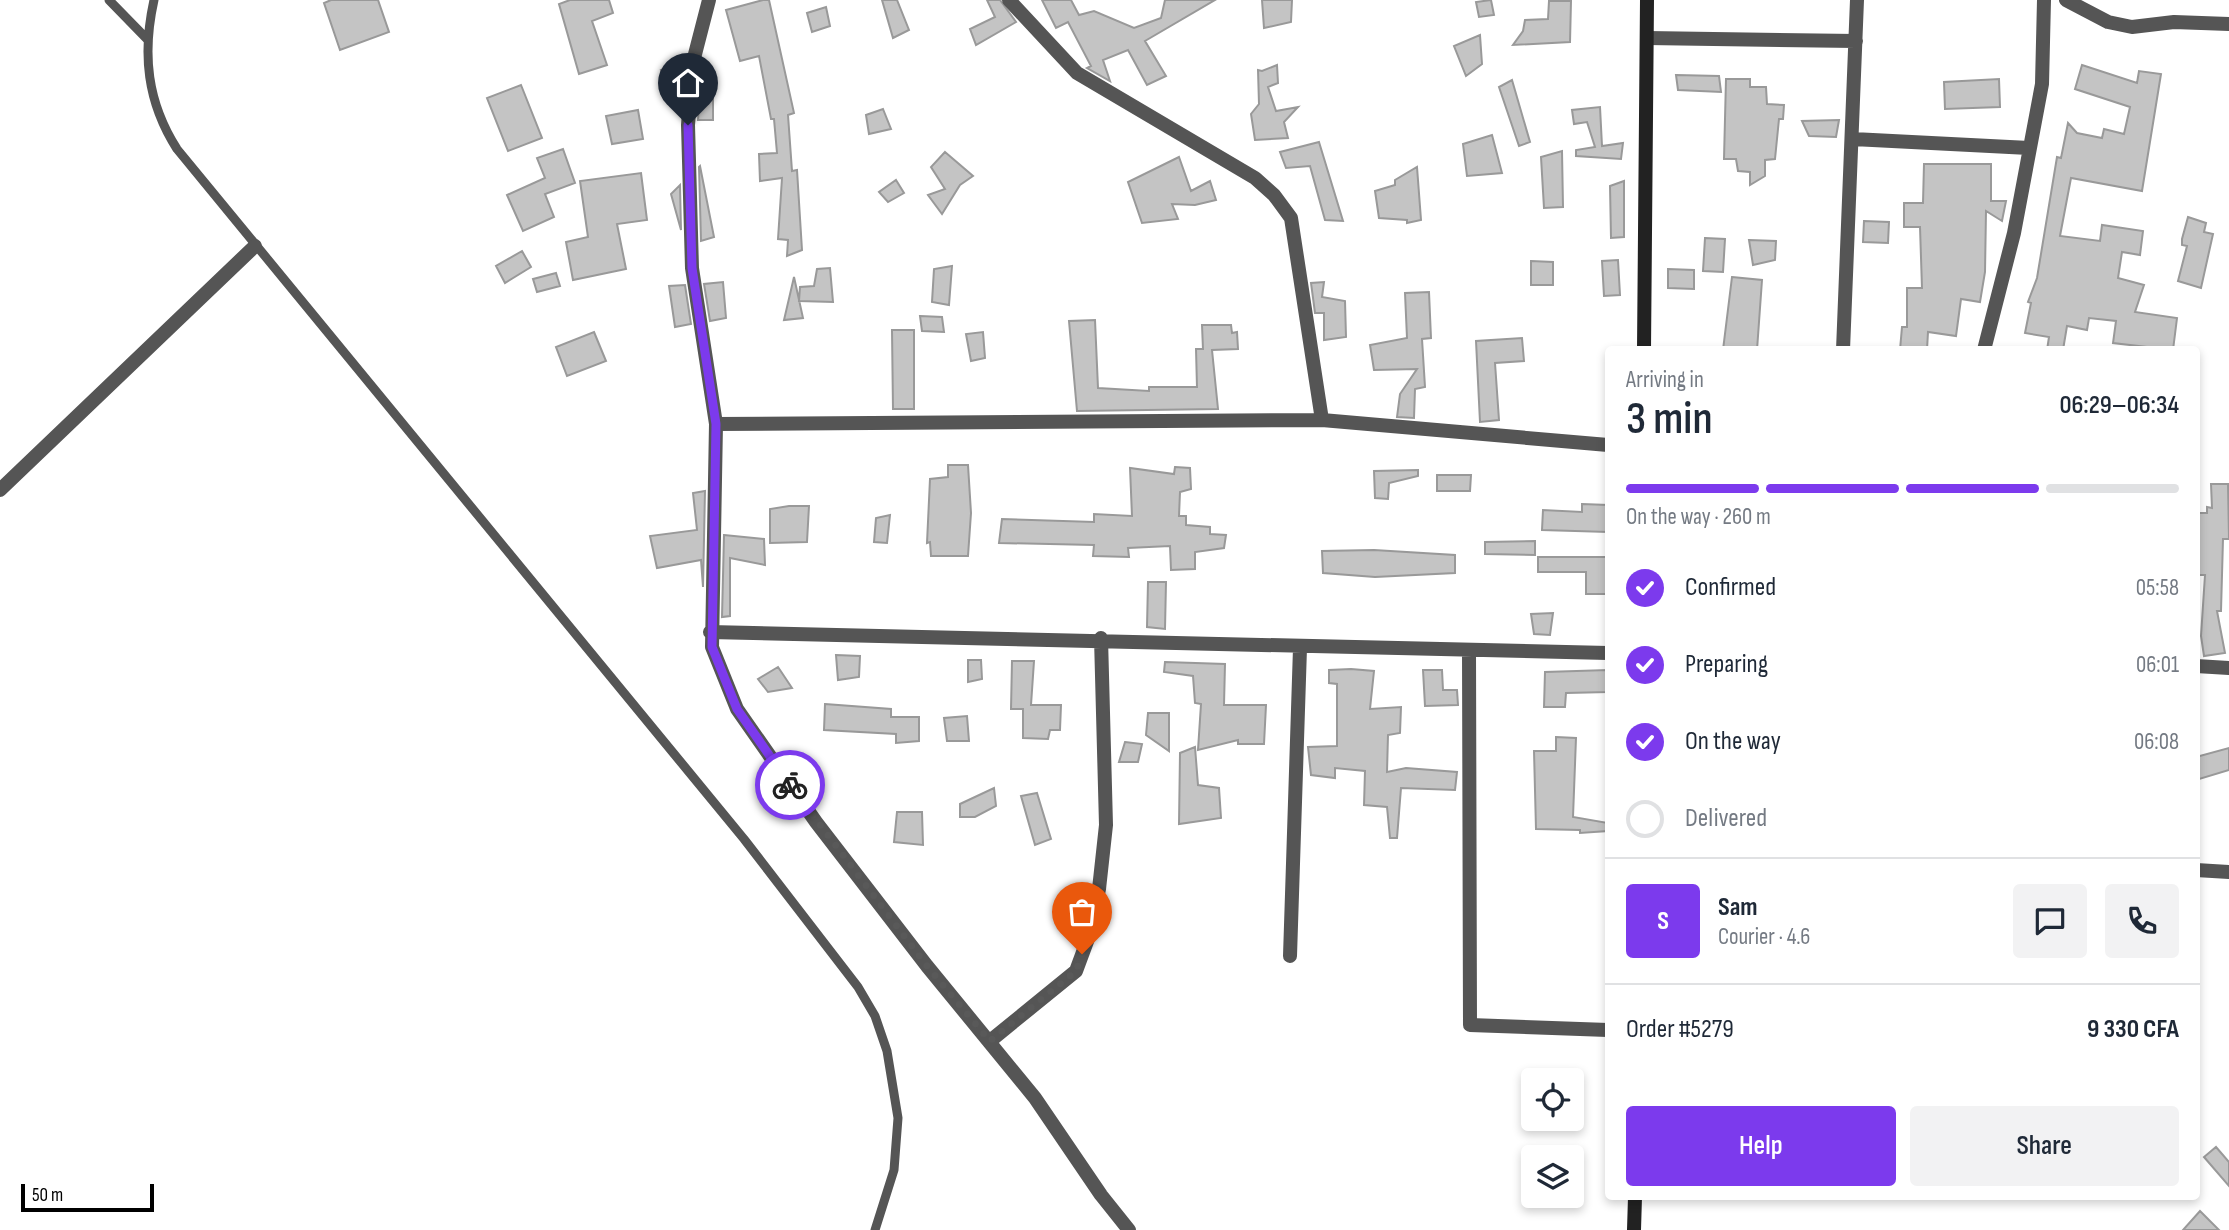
<!DOCTYPE html>
<html lang="en">
<head>
<meta charset="utf-8">
<style>
	:root { --surface:#fff; --page:#f2f2f3; --text:#1f2937; --muted:#747a83; --line:#e0e1e3; --accent:#7c3aed }
	body { margin:0; font-family:"Sofia Sans Condensed",sans-serif; background:var(--page); color:var(--text); height:100vh; display:flex; flex-direction:column; font-size:26px; white-space:nowrap }
	* { box-sizing:border-box; margin:0 }
	p { font-size:23px; color:var(--muted) }
	.icon { flex:none; width:38px; height:38px; fill:none; stroke:currentColor; stroke-width:2; stroke-linecap:round; stroke-linejoin:round }
	.map { position:relative; flex:1; overflow:hidden }
	.drawer { position:absolute; left:1605px; top:346px; width:595px; height:854px; display:flex; flex-direction:column; background:var(--surface); border-radius:7px; box-shadow:0 4px 10px #0003 }
	.drawer>* { flex:none }
	.fabs { position:absolute; left:1521px; top:1068px; display:grid; gap:14px }
	.fabs a { display:grid; place-items:center; width:63px; height:63px; border-radius:7px; background:var(--surface); box-shadow:0 4px 10px #0003; font-size:35px }
	.scale { position:absolute; left:21px; bottom:18px; width:133px; box-sizing:border-box; padding-left:7px; border:4px solid #000; border-top:0; font-size:19px; line-height:24px; white-space:nowrap; color:#000; -webkit-text-stroke:5px #fff; paint-order:stroke }
	.pin { position:absolute; display:grid; place-items:center; width:60px; height:60px; color:#fff; margin:-72px -30px; border-radius:50% 50% 50% 0; rotate:-45deg; box-shadow:0 0 7px #0007 }
	.pin .icon { rotate:45deg }
	.courier { position:absolute; display:grid; place-items:center; width:70px; height:70px; margin:-35px; border:5px solid #7c3aed; border-radius:50%; background:#fff; color:#222; box-shadow:0 2px 9px #0007 }
	.summary em { font-style:normal; font-weight:600 }
	.summary div { display:flex; flex-direction:column-reverse }
	.summary { display:flex; align-items:center; justify-content:space-between; height:119px; padding:0 21px }
	h1 { font-size:46px; font-weight:600; line-height:52px }
	.bar { display:grid; grid-template-columns:repeat(4,1fr); gap:10px 7px; align-content:center; height:84px; padding:0 21px }
	.bar i { height:9px; border-radius:5px; background:var(--line) }
	.bar .current { background:var(--accent) }
	.bar p { grid-column:span 4 }
	.line { display:flex; align-items:center; gap:18px; padding:0 21px; border-top:2px solid var(--line) }
	.line div { flex:1 }
	.round { display:grid; place-items:center; flex:none; width:74px; height:74px; border-radius:7px; background:var(--page) }
	ol { padding:0 21px; list-style:none }
	li { display:flex; align-items:center; gap:21px; height:77px }
	li p { margin-inline-start:auto }
	li .icon { padding:7px; border-radius:50%; background:var(--accent); color:#fff; stroke-width:4 }
	li:last-child { color:var(--muted) }
	li i { width:38px; height:38px; border:4px solid var(--line); border-radius:50% }
	.cta { display:flex; gap:14px; margin-top:auto; padding:14px 21px }
	.cta a { flex:1; height:80px; border-radius:7px; background:var(--accent); color:#fff; font-size:28px; font-weight:600; line-height:80px; text-align:center }
	.cta a+a { background:var(--page); color:var(--text) }
	.map>svg:first-child { display:block }
	.building { fill:#c4c4c4; stroke:#999; stroke-width:2 }
	.lines { fill:none; stroke-linecap:round; stroke-linejoin:round }
	.lane { stroke:#555; stroke-width:9 }
	.street { stroke:#555; stroke-width:14 }
	.secondary { stroke:#222; stroke-width:14 }
	.done { stroke:#595959; stroke-width:7; stroke-dasharray:0 12.6 }
	.route { stroke:#7c3aed; stroke-width:9 }
</style>
</head>
<body>
<div class="map">
<svg width="2229" height="1230" viewBox="0 0 2229 1230">
	<rect width="100%" height="100%" fill="#fff"/>
	<path class="building" d="M331 0H378L389 32 340 50 324 3Z
		M570 0H609L613 13 592 21 607 65 579 74 559 4Z
		M763 0H769L794 113 788 115 792 171 797 170 802 250 787 256 788 240 778 239 782 178 760 181 759 154 777 153 774 119H771L759 56 740 61 726 10Z
		M882 0H897L909 30 893 38Z
		M987 0H1000L1016 22 976 45 970 29 995 17Z
		M1042 0H1071L1079 15 1094 11 1134 28 1161 18 1165 0H1215L1145 41 1166 76 1147 85 1128 50 1103 60 1110 81 1087 68 1091 66 1068 22 1056 28Z
		M1262 0H1292L1291 22 1264 28Z
		M1491 0 1494 15 1479 17 1476 2Z
		M1549 1H1571L1570 42 1513 45 1523 31 1525 20 1548 19Z
		M826 7 830 26 812 32 807 13Z
		M1480 35 1482 64 1466 76 1454 46Z
		M684 60 682 83 669 88 661 70Z
		M1277 65 1278 83 1268 87 1276 111 1298 107 1284 122 1288 138 1255 140 1251 114 1259 104 1258 70 1262 71Z
		M2082 65 2137 83 2139 71 2161 74 2142 191 2071 178 2060 236 2100 241 2102 225 2143 231 2140 255 2122 252 2118 278 2144 285 2135 312 2177 318 2173 350 2113 343 2116 321 2089 318 2087 330 2067 326 2063 350H2047L2049 337 2025 333 2031 303 2028 302 2037 278 2057 157 2061 158 2068 123 2077 133 2102 138 2104 129 2124 134 2130 107 2075 89Z
		M1676 75 1719 76 1721 92 1678 90Z
		M1726 79H1750V87H1766L1767 104 1784 105 1783 119H1779L1775 159 1765 160V176L1750 185V172L1738 171 1736 159H1724Z
		M1999 79 2000 107 1945 109 1944 82Z
		M1512 80 1530 142 1519 146 1499 87Z
		M521 85 542 138 508 151 487 98Z
		M700 90H713V120H698Z
		M1600 107 1602 146 1623 143 1621 159 1576 156V150L1595 147 1587 122 1574 124 1572 110Z
		M883 109 891 129 869 134 866 115Z
		M638 110 643 139 612 144 606 116Z
		M1839 120 1836 137 1809 136 1802 121Z
		M1492 135 1502 173 1467 176 1463 144Z
		M1319 142 1343 221 1325 220 1310 166 1286 168 1280 152Z
		M563 149 575 183 545 194 554 217 523 231 507 195 545 178 537 158Z
		M1562 151 1563 207 1544 208 1541 157Z
		M945 152 973 176 960 185 942 214 928 195 945 189 931 167Z
		M1179 157 1191 191 1210 181 1216 200 1195 205 1172 204 1178 219 1142 223 1128 182Z
		M1924 164H1991V201H2006L2002 221 1986 211 1985 272 1980 302 1961 299 1956 336 1928 332 1927 350H1900L1902 327H1907V288H1922L1920 227H1904V203H1923Z
		M700 166 714 237 701 241 699 167Z
		M1417 167 1421 220 1407 223V220L1379 218 1375 191 1395 185V180Z
		M641 173 647 220 617 224 626 269 573 280 566 242 588 237 580 181Z
		M896 180 904 193 888 202 879 192Z
		M1624 181V237L1611 238 1610 186Z
		M680 185 681 230 671 194Z
		M2188 217 2206 223 2204 232 2213 234 2201 288 2178 281 2187 246 2182 245V239Z
		M1864 221 1889 222 1888 243 1863 242Z
		M1705 238 1725 239 1723 272 1703 271Z
		M1749 240 1776 241 1775 260 1753 265Z
		M522 251 531 267 505 283 496 266Z
		M1618 260 1620 295 1604 296 1602 261Z
		M1531 261 1553 262V285H1531Z
		M952 266 949 305 932 302 934 269Z
		M830 268 833 302 799 301 800 287 814 286 817 269Z
		M1668 269 1694 270V289L1668 288Z
		M556 273 560 286 537 292 533 279Z
		M794 277 803 318 784 320Z
		M1732 277 1762 280 1757 350H1723Z
		M723 282 726 318 710 321 704 284Z
		M1324 282 1322 297 1345 301 1346 337 1324 340V313H1315L1311 283Z
		M685 285 691 324 675 327 669 286Z
		M1429 292 1431 338 1422 339 1425 387 1415 389 1414 418 1397 417 1400 394 1417 369 1374 370 1370 345 1407 338 1405 293Z
		M920 316 942 317 944 332 922 331Z
		M1095 320 1098 388 1149 391V387H1197L1196 349H1203L1202 325H1231L1232 333 1237 332 1238 349 1212 350 1218 409 1077 411 1069 321Z
		M892 330H914V409H893Z
		M594 332 606 361 567 376 556 347Z
		M983 332 985 358 971 361 966 334Z
		M1522 338 1524 361 1495 363 1499 420 1480 422 1476 341Z
		M948 465H968L971 513 968 556H931L930 542 927 543 930 479 948 477Z
		M1175 467 1190 468 1191 489 1180 492 1179 516H1186V525L1210 527V534L1226 535 1224 548 1195 552V569L1171 570 1170 546 1128 548 1129 557 1093 556 1094 545 999 543 1002 519 1094 522V514L1132 516 1130 468 1174 474Z
		M1418 470V476L1389 483 1388 499 1375 498 1374 471Z
		M1437 475H1471L1470 491H1437Z
		M2211 484H2228L2229 539H2223L2221 611H2217L2225 653 2204 656 2201 636 2205 575H2196V513H2207V507L2212 508Z
		M705 491 703 587 701 560 657 568 650 536 697 530 693 493Z
		M1582 504 1608 505V532L1542 530 1543 510 1582 512Z
		M789 506H809L807 542 770 543V509Z
		M890 515 887 543 874 542 876 518Z
		M724 535 764 539 765 565 730 558V616L722 617Z
		M1535 541V555L1485 554V542Z
		M1374 550 1455 555V573L1375 577 1323 573 1322 551Z
		M1538 557H1608V594H1586V572H1538Z
		M1148 582H1166L1165 629 1147 627Z
		M1553 613 1550 635 1534 634 1531 614Z
		M836 655 860 656 859 677 838 680Z
		M968 660H981L982 679 968 682Z
		M1012 661H1034L1031 705H1061L1060 730H1050L1048 739 1023 738V709H1011Z
		M1165 662 1225 664 1224 705H1266L1264 744H1238V740L1198 750 1201 704 1195 703 1193 676 1164 672Z
		M778 667 792 688 768 692 758 679Z
		M1351 669 1374 671 1370 709 1401 707 1400 733 1388 735 1387 772 1406 768 1457 772 1455 790 1401 788 1397 838H1390L1387 807 1364 805 1365 771 1335 768V778L1311 775 1308 747 1337 746V684L1329 683V670Z
		M1423 670H1442L1443 690H1457L1458 705 1425 706Z
		M1608 670V692L1566 693 1565 707H1544L1545 672Z
		M825 704 891 709V717H919V741L896 743V734L824 730Z
		M1148 713H1169V751L1146 735Z
		M967 716 969 741H947L944 718Z
		M1556 737 1576 738 1573 817 1608 823V831L1580 833V830L1536 829 1534 751H1556Z
		M1125 742 1142 744 1138 762H1119Z
		M1195 747 1198 785 1219 788 1221 818 1179 824 1180 753Z
		M2229 748V770L2196 780V757Z
		M994 788 996 806 975 817H960V804Z
		M1037 793 1051 839 1035 845 1021 796Z
		M897 812H922L923 845 894 842Z
		M2216 1147 2229 1162V1186L2204 1157Z
		M2200 1211 2219 1230H2183Z"/>
	<g class="lines">
		<path class="lane" d="M109 0 147 39
			M154 0C142 54 147 102 177 149L744 839 858 987 875 1016 887 1051 898 1118 894 1170 875 1230"/>
		<path class="street" d="M709 0 693 62 688 125 692 268 716 424 712 647 737 709 816 822 927 966 1035 1098 1101 1195 1129 1230
			M1009 0 1077 73 1255 178 1274 195 1291 218 1322 420
			M2066 0 2108 22 2132 27 2174 22 2229 24
			M1647 38 1856 41
			M1853 139 2029 148
			M1843 350 1857 0
			M1984 350 2014 233 2042 84 2044 0
			M716 424 1322 420 1608 445
			M0 490 255 246
			M710 632C1010 637 1309 648 1608 653
			M1469 650 1470 1025 1608 1030
			M2196 666 2229 668
			M2196 870 2229 872
			M1290 956 1300 648
			M990 1041 1076 971 1089 936 1099 889 1106 825 1101 638"/>
		<path class="secondary" d="M1644 350 1647 0
			M1634 1230 1635 1197"/>
	</g>
	<g class="lines">
		<path class="done" d="M790 785 927 966 990 1041 1076 971 1082 954"/>
		<path class="route" d="M688 125 692 268 716 424 712 647 737 709 790 785"/>
	</g>
</svg>
<div class="fabs">
<a><svg class="icon" aria-label="locate" viewBox="0 0 24 24"><circle cx="12" cy="12" r="6"/><path d="M12 2v4M12 18v4M2 12h4M18 12h4"/></svg></a>
<a><svg class="icon" aria-label="layers" viewBox="0 0 24 24"><path d="M12 4l9 5-9 5-9-5zM3 14l9 5 9-5"/></svg></a>
</div>
<div class="scale">50 m</div>
<div class="pin" style="left:1082px;top:954px;background:#ea580c"><svg class="icon" aria-label="bag" viewBox="0 0 24 24"><path d="M5 8h14l-1 12H6zM9 8a3 3 0 0 1 6 0"/></svg></div>
<div class="pin" style="left:688px;top:125px;background:#1f2937"><svg class="icon" aria-label="home" viewBox="0 0 24 24"><path d="M3 11l9-7 9 7M6 9v11h12V9"/></svg></div>
<div class="courier" style="left:790px;top:785px"><svg class="icon" aria-label="bike" viewBox="0 0 24 24"><circle cx="6" cy="16" r="4"/><circle cx="18" cy="16" r="4"/><path d="M6 16l4-8h5l3 8M10 8l3 8H6M13 5h3"/></svg></div>
<section class="drawer">
<div class="summary"><div><h1>3 min</h1><p>Arriving in</p></div><em>06:29–06:34</em></div>
<div class="bar"><i class="current"></i><i class="current"></i><i class="current"></i><i></i><p>On the way · 260 m</p></div>
<ol>
<li><svg class="icon" aria-label="check" viewBox="0 0 24 24"><path d="M5 12l5 5 9-10"/></svg>Confirmed<p>05:58</p></li>
<li><svg class="icon" aria-label="check" viewBox="0 0 24 24"><path d="M5 12l5 5 9-10"/></svg>Preparing<p>06:01</p></li>
<li><svg class="icon" aria-label="check" viewBox="0 0 24 24"><path d="M5 12l5 5 9-10"/></svg>On the way<p>06:08</p></li>
<li><i></i>Delivered</li>
</ol>
<div class="line" style="height:126px"><b class="round" style="background:var(--accent);color:#fff">S</b><div><b>Sam</b><p>Courier · 4.6</p></div><a class="round"><svg class="icon" aria-label="chat" viewBox="0 0 24 24"><path d="M4 5h16v11H9l-5 4z"/></svg></a><a class="round"><svg class="icon" aria-label="phone" viewBox="0 0 24 24"><path d="M5 4h4l2 5-3 2q2 4 5 5l2-3 5 2v4C11 20 4 13 5 4z"/></svg></a></div>
<div class="line" style="height:91px"><div>Order #5279</div><b>9 330 CFA</b></div>
<div class="cta"><a>Help</a><a>Share</a></div>
</section>
</div>
</body>
</html>
